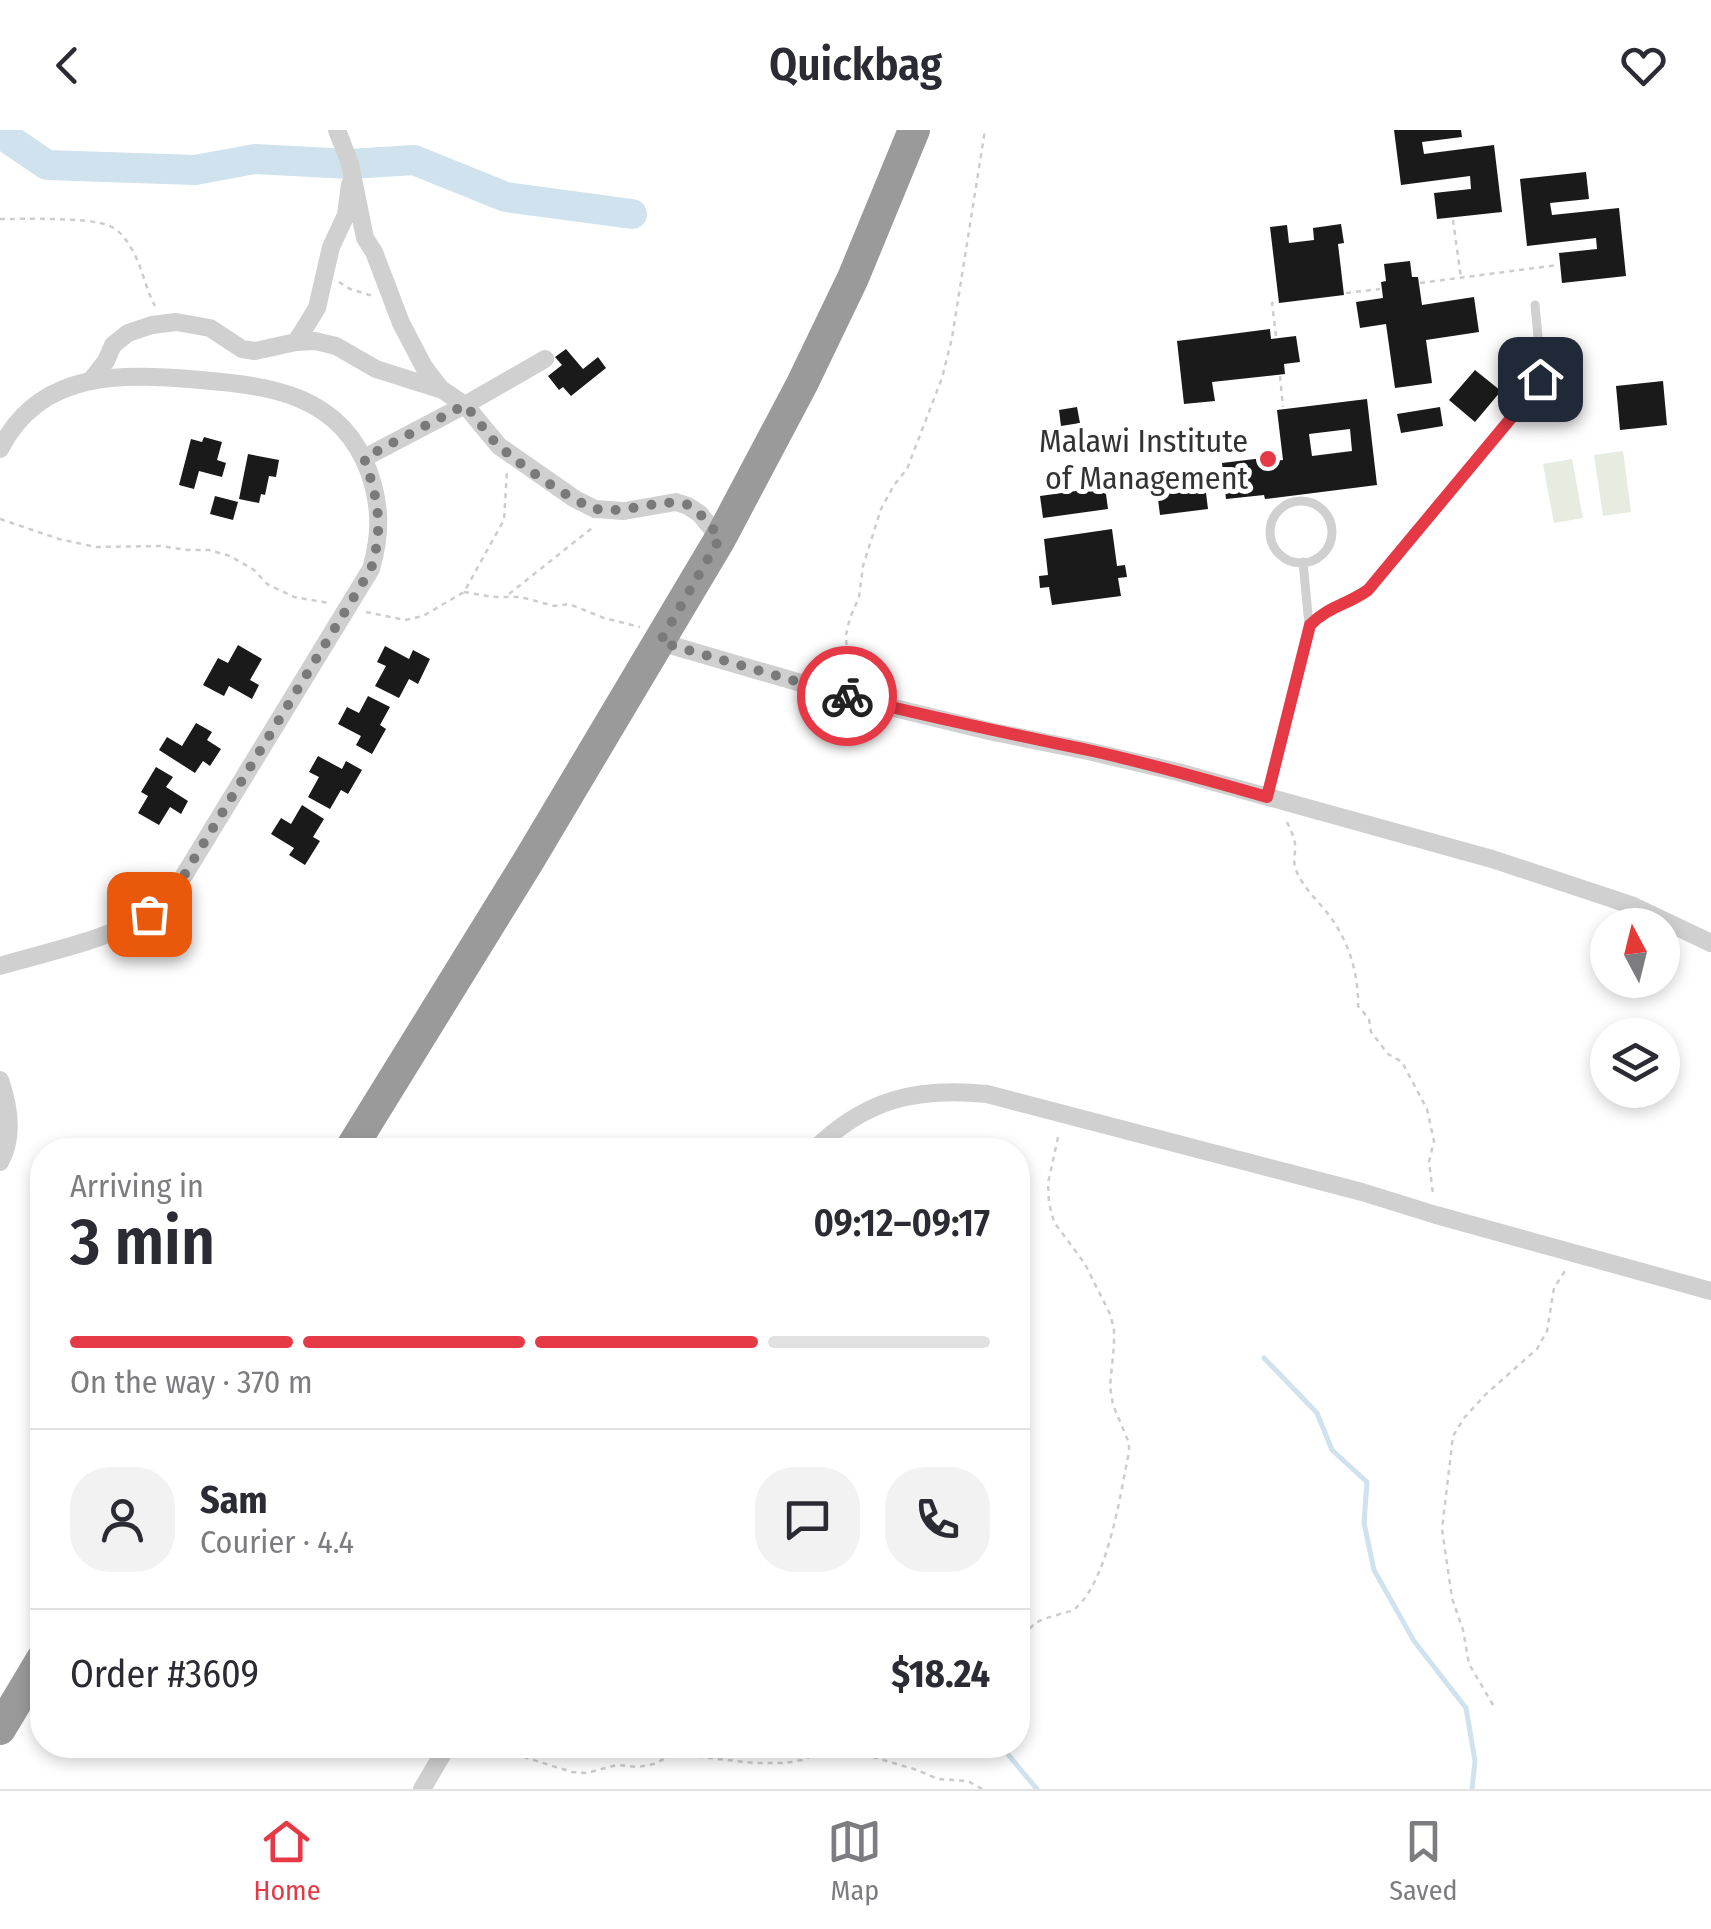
<!DOCTYPE html>
<html lang="en">
<head>
<meta charset="utf-8">
<style>
	:root { --surface:#fff; --page:#f2f2f3; --text:#2b2b33; --muted:#7c7c81; --line:#e1e1e2; --accent:#e63946 }
	body { margin:0; font-family:"Fira Sans Condensed",sans-serif; background:var(--page); color:var(--text); height:100vh; display:flex; flex-direction:column; font-size:38px; white-space:nowrap }
	* { box-sizing:border-box; margin:0 }
	p { font-size:32px; color:var(--muted) }
	.icon { flex:none; width:55px; height:55px; fill:none; stroke:currentColor; stroke-width:2; stroke-linecap:round; stroke-linejoin:round }
	.map { position:relative; flex:1; overflow:hidden }
	.drawer { position:absolute; left:30px; top:1008px; width:1000px; height:620px; display:flex; flex-direction:column; background:var(--surface); border-radius:40px; box-shadow:0 5px 15px #0003 }
	.drawer>* { flex:none }
	.needle { width:65px; rotate:353deg }
	.buttons { position:absolute; left:1590px; top:778px; display:grid; gap:20px }
	.buttons a { display:grid; place-items:center; width:90px; height:90px; border-radius:50%; background:var(--surface); box-shadow:0 5px 15px #0003; font-size:50px }
	.pin { position:absolute; display:grid; place-items:center; width:85px; height:85px; color:#fff; margin:-42px; border-radius:20px; box-shadow:0 5px 15px #0006 }
	.courier { position:absolute; display:grid; place-items:center; width:100px; height:100px; margin:-50px; border:8px solid #e63946; border-radius:50%; background:#fff; color:#222; box-shadow:0 2px 12px #0007 }
	.head em { font-style:normal; font-weight:600 }
	.head div { display:flex; flex-direction:column-reverse }
	.head { display:flex; align-items:center; justify-content:space-between; height:170px; padding:0 40px }
	h1 { font-size:65px; font-weight:600; line-height:75px }
	.bar { display:grid; grid-template-columns:repeat(4,1fr); gap:15px 10px; align-content:center; height:120px; padding:0 40px }
	.bar i { height:12px; border-radius:8px; background:var(--line) }
	.bar .active { background:var(--accent) }
	.bar p { grid-column:span 4 }
	.line { display:flex; align-items:center; gap:25px; padding:0 40px; border-top:2px solid var(--line) }
	.line div { flex:1 }
	.round { display:grid; place-items:center; flex:none; width:105px; height:105px; border-radius:40px; background:var(--page) }
	header { display:flex; justify-content:space-between; align-items:center; height:130px; padding:0 40px; background:var(--surface); font-size:45px; font-weight:600 }
	.tab-bar { display:flex; justify-content:space-around; align-items:center; height:140px; border-top:2px solid var(--line); background:var(--surface); font-size:28px; color:var(--muted) }
	.tab-bar a { display:grid; justify-items:center; gap:5px }
	.tab-bar .active { color:var(--accent) }
	.map>svg:first-child { display:block }
	.green { fill:#e6ecdf }
	.lines { fill:none; stroke-linecap:round; stroke-linejoin:round }
	.stream { stroke:#cfe2ee; stroke-width:5 }
	.river { stroke:#cfe2ee; stroke-width:30 }
	.building { fill:#1a1a1a; fill-rule:evenodd }
	.path { stroke:#cdcdcd; stroke-width:2.5; stroke-dasharray:5 5; stroke-linecap:butt }
	.lane { stroke:#d0d0d0; stroke-width:9 }
	.street { stroke:#d0d0d0; stroke-width:18 }
	.highway { stroke:#9a9a9a; stroke-width:32 }
	.done { stroke:#7a7a7a; stroke-width:10; stroke-dasharray:0 18 }
	.route { stroke:#e63946; stroke-width:12 }
	.poi-dot { fill:#e63946; stroke:#fff; stroke-width:4 }
	.labels { text-anchor:middle; stroke-width:10; stroke-linejoin:round; paint-order:stroke }
	.poi-label { font-size:32px; fill:#333; stroke:#fff; text-anchor:end }
</style>
</head>
<body>
<header><svg class="icon" aria-label="back" viewBox="0 0 24 24"><path d="M15 5l-7 7 7 7"/></svg>Quickbag<svg class="icon" aria-label="heart" viewBox="0 0 24 24"><path d="M12 20l-8-8c-3-5 5-10 8-4 3-6 11-1 8 4z"/></svg></header>
<div class="map">
<svg width="1711" height="1659" viewBox="0 0 1711 1659">
	<rect width="100%" height="100%" fill="#fff"/>
	<path class="green" d="M1623 321 1631 382 1603 386 1594 325Z
		M1572 329 1583 388 1554 393 1543 334Z"/>
	<g class="lines">
		<path class="stream" d="M1264 1228 1317 1283 1332 1320 1367 1352 1364 1393 1374 1440 1414 1511 1466 1578 1475 1631 1472 1659
			M1000 1615 1037 1659"/>
		<path class="river" d="M0 3 47 35 195 40 255 29 350 34 414 30 506 67 632 84"/>
	</g>
	<path class="building" d="M1394 0H1461L1462 7 1422 12 1424 24 1494 15 1502 82 1437 89 1434 63 1471 59 1470 46 1401 55Z
		M1586 42 1589 69 1550 73 1552 85 1619 78 1626 146 1562 153 1559 123 1597 119 1596 108 1527 116 1520 49Z
		M1341 94 1344 113 1338 114 1344 165 1279 173 1270 97 1287 95 1289 113 1314 110 1313 98Z
		M1410 131 1412 147H1418L1422 175 1474 167 1479 202 1426 210 1432 253 1395 258 1386 194 1360 198 1356 172 1383 168 1381 152 1386 151 1384 134Z
		M1270 199 1271 209 1296 206 1300 232 1284 234 1285 244 1212 252 1215 271 1184 274 1177 211Z
		M566 219 583 239 598 227 606 238 571 266 563 257 559 260 548 246 562 235 555 227Z
		M1475 240 1501 261 1475 292 1449 270Z
		M1663 251 1667 295 1620 300 1616 256Z
		M1367 269 1377 355 1265 369 1264 365 1226 369 1222 333 1263 328 1264 332 1283 330 1277 280ZM1350 299 1352 321 1312 326 1309 304Z
		M1077 277 1080 293 1061 296 1059 280Z
		M1440 277 1443 296 1401 303 1397 284Z
		M204 307 222 312 217 330 226 333 222 347 199 341 194 359 179 355 191 309 202 312Z
		M248 324 279 330 276 347 269 346 265 365 261 364 259 373 239 369Z
		M1204 347 1208 379 1160 385 1156 353Z
		M1105 357 1108 379 1043 388 1040 366Z
		M215 366 238 372 233 390 210 384Z
		M1112 399 1117 436 1125 435 1127 447 1118 448 1121 466 1052 475 1049 457 1040 458 1039 446 1048 445 1044 409Z
		M238 515 262 529 250 550 259 555 252 569 229 556 224 566 203 555 218 528 228 533Z
		M385 516 409 529 413 520 430 529 418 554 409 549 399 568 375 556 386 536 377 532Z
		M368 566 390 577 380 595 386 599 372 624 356 615 361 606 338 594 347 577 359 583Z
		M196 593 212 602 207 610 221 619 210 636 203 631 195 643 159 620 167 607 182 616Z
		M318 626 342 639 346 631 362 640 348 664 341 660 330 679 308 667 319 647 309 642Z
		M156 637 173 647 166 657 188 671 181 684 170 677 159 695 138 683 148 666 141 662Z
		M302 675 324 689 313 707 320 711 305 735 289 725 294 718 271 704 281 688 291 694Z"/>
	<g class="lines">
		<path class="path" d="M0 89C25 89 90 87 110 96 120 101 126 109 131 118 142 135 145 158 155 176
			M1453 90 1461 148
			M339 152 350 159 373 166
			M1420 153 1558 135
			M1346 163 1380 159
			M1276 206 1272 173 1277 172
			M1280 246 1283 277
			M0 389 59 409 96 417 160 416 188 420H209L230 426 254 440 267 454 294 467 329 473
			M464 462 493 467H521L554 476 569 474 604 488 640 497
			M509 464 592 398
			M366 482 405 490 423 486 464 462 504 390 507 341
			M848 545 846 505 850 488 859 467 863 436 881 379 894 355 907 339 942 248 952 208 985 0
			M1287 692C1290 699 1294 706 1295 714 1296 721 1293 730 1295 737 1301 757 1320 772 1331 788 1349 812 1359 846 1358 876L1369 889 1371 902 1388 924 1402 932 1427 979 1434 1011 1429 1032 1433 1064
			M1018 1526C1029 1498 1027 1493 1057 1485 1065 1482 1073 1482 1078 1476 1109 1445 1120 1365 1129 1322V1313L1113 1275 1110 1256 1114 1216V1199L1110 1184 1085 1134 1054 1092 1049 1073 1048 1053 1059 1003
			M1493 1575 1469 1534 1463 1500 1452 1468 1442 1399 1453 1306 1464 1288 1485 1265 1537 1219 1547 1201 1554 1158 1565 1141
			M496 1615 527 1628 572 1642 586 1643 617 1635 638 1637 654 1634 668 1627 683 1625 754 1633H785L802 1630 836 1616 917 1640 938 1649 968 1651 982 1659"/>
		<path class="lane" d="M1270 402a31 31 0 1 1 62 0a31 31 0 1 1-62 0Z
			M1303 432 1309 495
			M1267 667 1309 495C1329 476 1347 475 1368 460L1536 259 1540 249 1541 238 1535 175"/>
		<path class="street" d="M337 0 350 34 365 108 374 122 401 193 424 237 441 259 465 275 499 316 575 369 595 379 624 381 676 372 688 376 700 384 720 409
			M296 212 317 178 331 117 346 85 350 54
			M92 249 106 231 113 215 128 203 152 195 176 192 210 198 242 219 255 221 296 212 315 211 336 216 376 239 439 259
			M0 319C41 238 123 244 201 250 272 256 341 265 369 342 381 376 381 405 371 439L180 752C170 764 160 776 147 785 111 809 43 823 0 836
			M364 328 465 275 545 229
			M660 512 849 567 989 601 1088 621 1178 642 1492 729 1631 775 1711 813
			M0 950C9 976 14 1007 0 1032
			M814 1020C865 969 917 957 987 964L1362 1062 1436 1085 1711 1161
			M422 1659 448 1615"/>
		<path class="highway" d="M350 1020 529 730 720 409 802 254 853 148 914 0
			M0 1599 42 1529"/>
	</g>
	<g class="lines">
		<path class="done" d="M149 784 180 752 371 439C384 397 378 369 364 328L465 275C475 286 484 300 494 311 510 328 574 374 597 379 625 385 667 366 688 375 701 382 711 397 720 408L660 512 847 566"/>
		<path class="route" d="M847 566C927 587 1007 603 1088 620 1148 633 1208 650 1267 667L1310 495C1329 476 1347 475 1368 460L1536 258 1540 249"/>
	</g>
	<circle class="poi-dot" cx="1268" cy="329" r="10"/>
	<g class="labels">
		<g class="poi-label">
			<text x="1248" y="322">Malawi Institute<tspan x="1248" dy="37">of Management</tspan></text>
		</g>
	</g>
</svg>
<div class="buttons">
<a><svg class="needle" viewBox="-14 -14 28 28"><path d="M0-13l5 13h-10z" fill="#e53935"/><path d="M0 13l5-13h-10z" fill="#7c7c81"/></svg></a>
<a><svg class="icon" aria-label="layers" viewBox="0 0 24 24"><path d="M12 4l9 5-9 5-9-5zM3 14l9 5 9-5"/></svg></a>
</div>
<div class="pin" style="left:149px;top:784px;background:#ea580c"><svg class="icon" aria-label="bag" viewBox="0 0 24 24"><path d="M5 8h14l-1 12H6zM9 8a3 3 0 0 1 6 0"/></svg></div>
<div class="pin" style="left:1540px;top:249px;background:#1f2937"><svg class="icon" aria-label="home" viewBox="0 0 24 24"><path d="M3 11l9-7 9 7M6 9v11h12V9"/></svg></div>
<div class="courier" style="left:847px;top:566px"><svg class="icon" aria-label="bike" viewBox="0 0 24 24"><circle cx="6" cy="16" r="4"/><circle cx="18" cy="16" r="4"/><path d="M6 16l4-8h5l3 8M10 8l3 8H6M13 5h3"/></svg></div>
<section class="drawer">
<div class="head"><div><h1>3 min</h1><p>Arriving in</p></div><em>09:12–09:17</em></div>
<div class="bar"><i class="active"></i><i class="active"></i><i class="active"></i><i></i><p>On the way · 370 m</p></div>
<div class="line" style="height:180px"><a class="round"><svg class="icon" aria-label="person" viewBox="0 0 24 24"><circle cx="12" cy="8" r="4"/><path d="M4 21q1-7 8-7t8 7"/></svg></a><div><b>Sam</b><p>Courier · 4.4</p></div><a class="round"><svg class="icon" aria-label="chat" viewBox="0 0 24 24"><path d="M4 5h16v11H9l-5 4z"/></svg></a><a class="round"><svg class="icon" aria-label="phone" viewBox="0 0 24 24"><path d="M5 4h4l2 5-3 2q2 4 5 5l2-3 5 2v4C11 20 4 13 5 4z"/></svg></a></div>
<div class="line" style="height:130px"><div>Order #3609</div><b>$18.24</b></div>
</section>
</div>
<nav class="tab-bar">
<a class="active"><svg class="icon" aria-label="home" viewBox="0 0 24 24"><path d="M3 11l9-7 9 7M6 9v11h12V9"/></svg>Home</a>
<a><svg class="icon" aria-label="map" viewBox="0 0 24 24"><path d="M3 6l6-2 6 2 6-2v14l-6 2-6-2-6 2zM9 4v14M15 6v14"/></svg>Map</a>
<a><svg class="icon" aria-label="saved" viewBox="0 0 24 24"><path d="M7 4h10v16l-5-4-5 4z"/></svg>Saved</a>
</nav>
</body>
</html>
